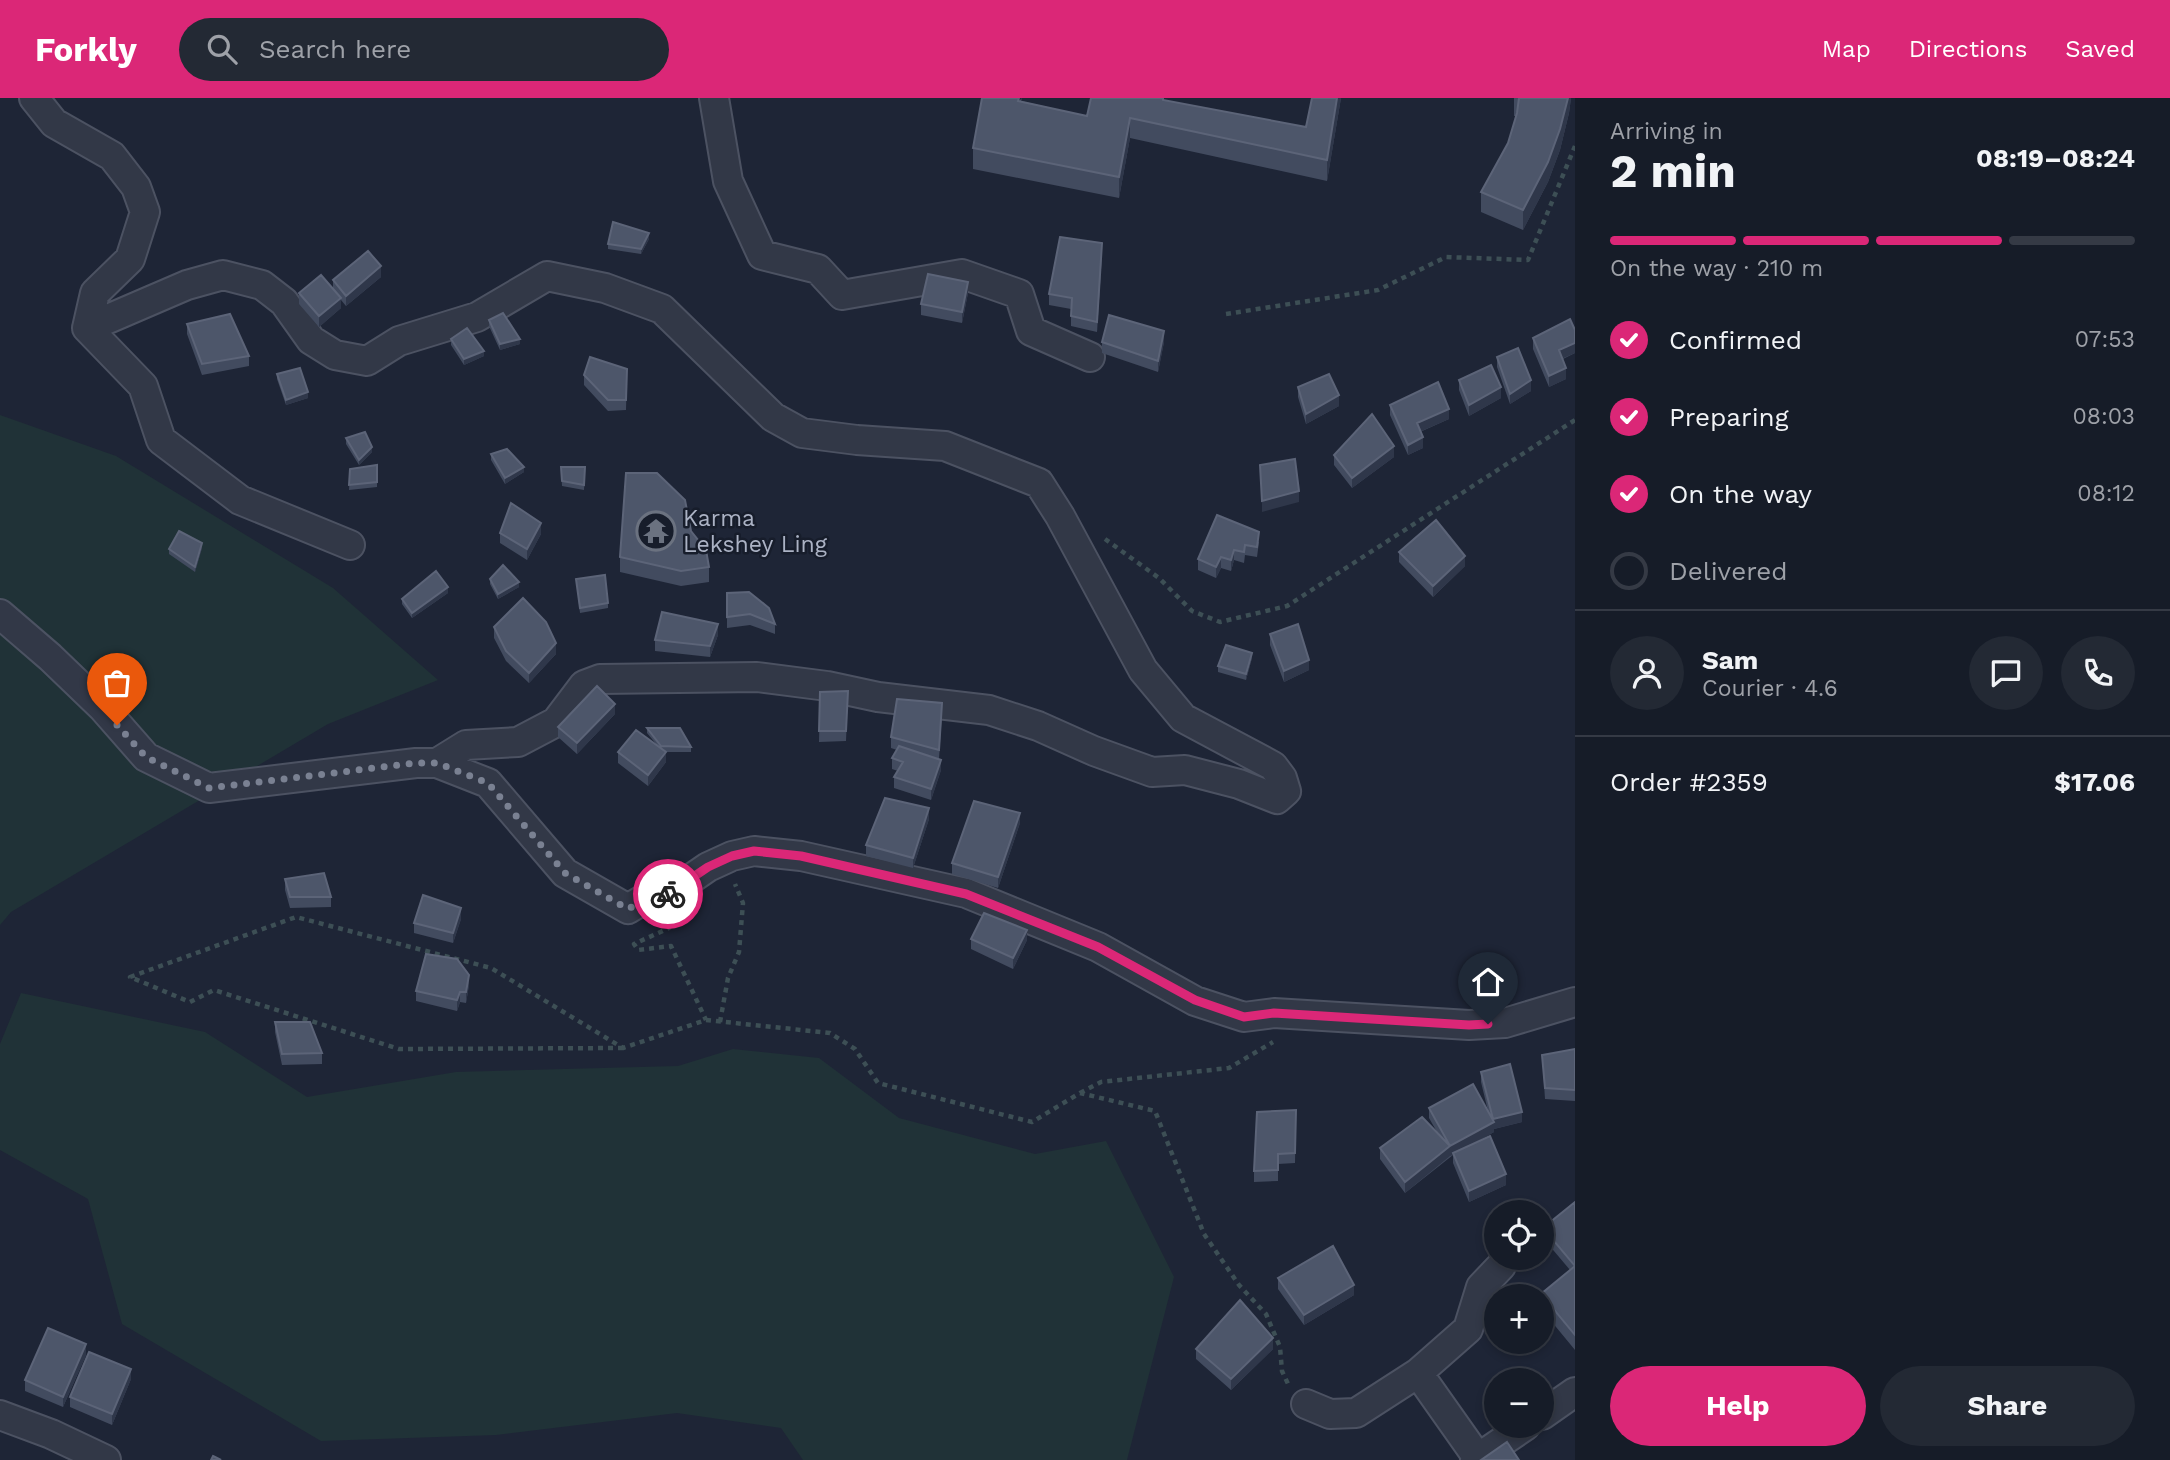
<!DOCTYPE html>
<html lang="en">
<head>
<meta charset="utf-8">
<style>
	:root { --surface:#161c28; --page:#232934; --text:#f1f3f6; --muted:#9ea1a8; --line:#353a45; --accent:#db2777 }
	body { margin:0; font-family:"Work Sans",sans-serif; background:var(--page); color:var(--text); height:100vh; display:flex; flex-direction:column; font-size:26px; white-space:nowrap }
	* { box-sizing:border-box; margin:0 }
	p { font-size:23px; color:var(--muted) }
	.icon { flex:none; width:38px; height:38px; fill:none; stroke:currentColor; stroke-width:2; stroke-linecap:round; stroke-linejoin:round }
	.map { position:relative; flex:1; overflow:hidden }
	.details { display:flex; flex-direction:column; background:var(--surface); width:595px }
	.details>* { flex:none }
	.controls { position:absolute; left:1484px; top:1102px; display:grid; gap:14px }
	.controls a { display:grid; place-items:center; width:70px; height:70px; border-radius:50%; background:var(--surface); box-shadow:0 4px 10px #0003,0 0 0 2px var(--line); font-size:35px }
	.pin { position:absolute; display:grid; place-items:center; width:60px; height:60px; color:#fff; margin:-72px -30px; border-radius:50% 50% 50% 0; rotate:-45deg; box-shadow:0 0 7px #0007 }
	.pin .icon { rotate:45deg }
	.courier { position:absolute; display:grid; place-items:center; width:70px; height:70px; margin:-35px; border:5px solid #db2777; border-radius:50%; background:#fff; color:#222; box-shadow:0 2px 9px #0007 }
	.head em { font-style:normal; font-weight:700 }
	.head div { display:flex; flex-direction:column-reverse }
	.head { display:flex; align-items:center; justify-content:space-between; height:119px; padding:0 35px }
	h1 { font-size:46px; font-weight:700; line-height:52px }
	.bar { display:grid; grid-template-columns:repeat(4,1fr); gap:10px 7px; align-content:center; height:84px; padding:0 35px }
	.bar i { height:9px; border-radius:5px; background:var(--line) }
	.bar .current { background:var(--accent) }
	.bar p { grid-column:span 4 }
	.line { display:flex; align-items:center; gap:18px; padding:0 35px; border-top:2px solid var(--line) }
	.line div { flex:1 }
	.round { display:grid; place-items:center; flex:none; width:74px; height:74px; border-radius:37px; background:var(--page) }
	ol { padding:0 35px; list-style:none }
	li { display:flex; align-items:center; gap:21px; height:77px }
	li p { margin-inline-start:auto }
	li .icon { padding:7px; border-radius:50%; background:var(--accent); color:#fff; stroke-width:4 }
	li:last-child { color:var(--muted) }
	li i { width:38px; height:38px; border:4px solid var(--line); border-radius:50% }
	.primary-button { display:flex; gap:14px; margin-top:auto; padding:14px 35px }
	.primary-button a { flex:1; height:80px; border-radius:42px; background:var(--accent); color:#fff; font-size:28px; font-weight:700; line-height:80px; text-align:center }
	.primary-button a+a { background:var(--page); color:var(--text) }
	header { display:flex; align-items:center; gap:42px; box-sizing:border-box; height:98px; padding:0 35px; background:var(--accent); color:#fff }
	header strong { font-size:33px }
	nav { display:flex; gap:38px; margin-inline-start:auto; font-size:24px }
	.search { width:490px; height:63px; background:var(--page); display:flex; align-items:center; gap:18px; box-sizing:border-box; padding:0 24px; border-radius:38px; color:var(--muted); font-size:26px }
	main { display:flex; flex:1; min-height:0 }
	.map>svg:first-child { display:block }
	.green { fill:#203237 }
	.lines { fill:none; stroke-linecap:round; stroke-linejoin:round }
	.street-casing { stroke:#4c5262; stroke-width:32 }
	.path { stroke:#3d4f55; stroke-width:4.5; stroke-dasharray:5 5; stroke-linecap:butt }
	.street { stroke:#323847; stroke-width:28 }
	.wall { fill:#424b5f }
	.shaded-wall { fill:#2f374a }
	.building { fill:#4d566a; stroke:#5c6478; stroke-width:2 }
	.done { stroke:#7a8192; stroke-width:7; stroke-dasharray:0 12.6 }
	.route { stroke:#db2777; stroke-width:9 }
	.labels { text-anchor:middle; stroke-width:5; stroke-linejoin:round; paint-order:stroke }
	.poi-label { font-size:23px; fill:#abb2c4; stroke:#171d2b; text-anchor:start }
</style>
</head>
<body>
<header>
<strong>Forkly</strong>
<div class="search"><svg class="icon" aria-label="search" viewBox="0 0 24 24"><circle cx="10" cy="10" r="6"/><path d="M15 15l6 6"/></svg>Search here</div>
<nav><a>Map</a><a>Directions</a><a>Saved</a></nav>
</header>
<main>
<div class="map">
<svg width="1575" height="1362" viewBox="0 0 1575 1362">
	<rect width="100%" height="100%" fill="#1e2536"/>
	<path class="green" d="M0 317 116 358 333 490 438 582 328 626 11 814 0 827Z
		M21 895 205 934 307 999 456 974 678 968 733 951 819 960 899 1020 1035 1056 1106 1043 1174 1179 1127 1362H803L781 1330 677 1315 496 1337 321 1343 122 1226 88 1101 0 1052V946Z"/>
	<g class="lines">
		<g class="street-casing">
			<path id="street" d="M34 0 54 25 112 58 136 89 145 114 130 161 95 195 87 230
				M714 0 728 83 762 157 818 171 842 197 962 176 1019 196 1031 233 1090 259
				M350 447 240 402 161 342 143 288 87 230 187 187 223 177 262 187 284 204 311 242 335 257 367 263 399 243 477 219 547 178 605 190 662 211 773 319 802 335 857 342 945 348 1039 385 1060 418 1143 572 1183 620 1273 668 1282 680 1286 693 1277 701 1239 686 1185 672 1152 674 1094 653 1038 628 989 612 878 599 827 588 757 579 600 581 584 587 556 624 518 644 466 647 437 665
				M0 516 50 559 103 610 146 659 209 690 416 665H437L488 685 565 775 628 811 641 803 663 800 708 769 732 758 754 753 801 758 966 795 1098 849 1195 903 1244 919 1274 915 1469 927 1505 925 1575 904
				M1418 1275 1478 1360 1475 1362
				M1306 1306 1330 1316 1356 1315 1418 1275 1468 1231 1481 1189 1501 1168
				M0 1317 51 1336 106 1362
				M1542 1317 1575 1294
				M1478 1360 1525 1328"/>
		</g>
		<path class="path" d="M1226 216 1378 192 1446 159 1528 162 1575 48
			M1105 441 1159 480 1192 513 1220 524 1287 508 1575 322
			M668 827 669 830 634 846 638 852 671 848 706 922
			M720 924 728 880 739 854 743 805 735 786
			M623 950 399 951 214 892 190 904 130 879 296 819 491 870 623 950 706 922 830 935 855 951 878 985 1032 1024 1080 995 1155 1013 1204 1136 1239 1187 1266 1216 1280 1249 1282 1273 1289 1288
			M1080 995 1101 984 1229 970 1273 944"/>
		<use href="#street" class="street"/>
	</g>
	<path class="wall" d="M1022 0 1021 3 1087 18 1163 2 1306 29 1341 0 1327 83 1130 40 1119 100 973 71V50Z
		M1514 0H1571L1569 15 1560 52 1548 84 1523 132 1481 114V94L1508 45 1516 18H1514Z
		M649 141 641 156 608 151V146Z
		M1102 156 1097 234 1071 228V211L1049 207V196Z
		M381 179 346 208 341 202V210L319 229 299 206V195L333 191V182Z
		M968 195 962 225 921 217V206Z
		M489 222 520 246 500 252 489 228Z
		M187 226 249 258V268L202 277 187 236Z
		M1575 232V255L1563 261 1566 281 1549 289 1533 251V240Z
		M451 241 484 258 464 267 451 247Z
		M1102 244H1164L1158 274 1102 255Z
		M1497 259 1531 293 1510 306 1497 269Z
		M627 271 626 312 608 313 584 287V277Z
		M277 276 308 300 286 307 277 281Z
		M1459 282 1501 300 1469 318 1459 292Z
		M1298 289 1339 308 1306 326 1298 299Z
		M1390 307 1449 321 1420 334 1423 350 1408 357 1390 317Z
		M346 340 372 354 359 367 346 346Z
		M491 356 524 374 505 386 491 362Z
		M1334 357 1394 359 1352 390 1334 367Z
		M377 367V389L349 392 350 371Z
		M561 369 585 374 584 392 562 388Z
		M1217 417 1259 444 1257 459 1245 457 1244 465 1234 462 1231 473 1221 470 1216 480 1198 472V461Z
		M691 433 709 469V484L681 488 620 474V459Z
		M500 435 541 436 527 462 500 445Z
		M202 450 195 474 169 456V451Z
		M1399 454 1465 468 1433 499 1399 464Z
		M490 481 519 489 498 501 490 486Z
		M576 481 608 505V510L580 515Z
		M448 495 412 520 402 506V501Z
		M727 495 775 526V536L750 527 727 530Z
		M494 529 556 556 529 585 506 563 494 540Z
		M1270 536 1309 572 1284 584 1270 547Z
		M718 537 710 559 655 553V542Z
		M1252 560 1246 582 1218 574V568Z
		M848 593 846 643 819 644 820 594Z
		M942 615 939 661 941 672 931 702 894 690V679L898 673 892 671V660L897 652 891 650V639Z
		M615 616 577 656 558 639V629Z
		M647 630 691 649V654H665L666 664 648 688 618 665V654L657 647 647 635Z
		M929 721 913 770 866 758V747Z
		M1020 725 998 790 952 776V765Z
		M285 781 331 799V809L290 810 285 792Z
		M461 821 453 845 414 835V825Z
		M971 841 1027 842 1013 871 971 851Z
		M469 887 466 905 460 904 457 913 416 903V893Z
		M275 924 322 955V966L282 967 275 934Z
		M1575 951V1003L1545 1001 1542 957Z
		M1481 974 1522 1024 1494 1031V1034L1474 1045 1506 1087 1469 1104 1453 1065V1057L1405 1095 1380 1061V1050L1437 1034 1429 1020V1010L1488 1013 1481 984Z
		M1296 1012 1295 1065 1278 1066V1083L1254 1084V1073Z
		M1575 1104V1252L1542 1212 1541 1199V1196L1570 1172 1543 1140V1130Z
		M1278 1180 1354 1197 1304 1227 1278 1191Z
		M1196 1251H1273L1231 1292 1196 1261Z
		M86 1257 63 1309 25 1293V1282Z
		M131 1281 112 1327 70 1309V1299Z"/>
	<path class="shaded-wall" d="M1337 0H1341L1327 83V62Z
		M1568 0H1571L1569 15 1560 52 1548 84 1523 132V112Z
		M1130 20V40L1119 100V79Z
		M649 135V141L641 156V151Z
		M1102 145V156L1097 234V224Z
		M381 168V179L346 208V198Z
		M968 184V195L962 225V214Z
		M341 200V210L319 229V218Z
		M1164 233V244L1158 274V263Z
		M520 241V246L500 252V246Z
		M1575 245V255L1559 262V252Z
		M484 253V258L464 267V261Z
		M1566 270V281L1549 289V278Z
		M1531 282V293L1510 306V296Z
		M1501 289V300L1469 318V307Z
		M308 294V300L286 307V302Z
		M1339 297V308L1306 326V316Z
		M1449 311V321L1417 335V325Z
		M1423 339V350L1408 357V347Z
		M1394 348V359L1352 390V380Z
		M372 349V354L359 367V362Z
		M524 369V374L505 386V380Z
		M1299 393V404L1262 414V403Z
		M541 425V436L527 462V451Z
		M202 445V450L195 474V469Z
		M1234 452V462L1231 473V462Z
		M1465 458V468L1433 499V488Z
		M1221 459V470L1216 480V469Z
		M519 484V489L498 501V496Z
		M448 489V495L412 520V515Z
		M718 526V537L710 559V548Z
		M556 545V556L529 585V575Z
		M1252 555V560L1246 582V576Z
		M1309 562V572L1284 584V573Z
		M615 606V616L577 656V645Z
		M666 654V664L648 688V677Z
		M941 662V672L931 702V691Z
		M929 710V721L913 770V760Z
		M1020 715V725L998 790V779Z
		M461 810V821L453 845V835Z
		M1027 832V842L1013 871V860Z
		M469 877V887L466 905V894Z
		M460 894V904L457 913V902Z
		M1522 1014V1024L1494 1031V1034L1453 1057V1055V1057L1450 1058V1048L1493 1021Z
		M1450 1048V1058L1405 1095V1084Z
		M1506 1076V1087L1469 1104V1093Z
		M1354 1187V1197L1304 1227V1217Z
		M1273 1240V1251L1231 1292V1281Z
		M86 1246V1257L63 1309V1299Z
		M131 1271V1281L112 1327V1316Z"/>
	<path class="building" d="M982 0H1019L1018 3 1087 18 1091 0H1163V2L1306 29 1312 0H1337L1327 62 1130 20 1119 79 973 50Z
		M1519 0H1568L1560 31 1548 64 1523 112 1481 94 1508 45 1517 15Z
		M613 124 649 135 641 151 608 146Z
		M1060 139 1102 145 1097 224 1071 218 1072 200 1049 196Z
		M368 153 381 168 346 198 333 182Z
		M928 176 968 184 962 214 921 206Z
		M321 177 341 200 319 218 299 195Z
		M503 215 520 241 500 246 489 222Z
		M230 216 249 258 202 266 187 226Z
		M1109 217 1164 233 1158 263 1102 244Z
		M1570 221 1575 232V245L1559 252 1566 270 1549 278 1533 240Z
		M467 230 484 253 464 261 451 241Z
		M1518 250 1531 282 1510 296 1497 259Z
		M590 259 627 271 626 302H608L584 277Z
		M1491 267 1501 289 1469 307 1459 282Z
		M300 270 308 294 286 302 277 276Z
		M1329 276 1339 297 1306 316 1298 289Z
		M1438 284 1449 311 1417 325 1423 339 1408 347 1390 307Z
		M1372 316 1394 348 1352 380 1334 357Z
		M365 334 372 349 359 362 346 340Z
		M507 351 524 369 505 380 491 356Z
		M1295 361 1299 393 1262 403 1260 367Z
		M377 367V384L349 387 350 371Z
		M561 369H585L584 387 562 383Z
		M626 375H657L685 402 691 433 706 452 709 469 681 473 620 459Z
		M511 405 541 425 527 451 500 435Z
		M1217 417 1259 434 1257 449 1245 447 1244 454 1234 452 1231 462 1221 459 1216 469 1198 461Z
		M1436 422 1465 458 1433 488 1399 454Z
		M179 433 202 445 195 469 169 451Z
		M503 467 519 484 498 496 490 481Z
		M436 473 448 489 412 515 402 501Z
		M605 477 608 505 580 510 576 481Z
		M749 494 769 510 775 526 750 516 727 519V495Z
		M523 500 546 524 556 545 529 575 506 553 494 529Z
		M662 514 718 526 710 548 655 542Z
		M1298 526 1309 562 1284 573 1270 536Z
		M1226 547 1252 555 1246 576 1218 568Z
		M597 588 615 606 577 645 558 629Z
		M848 593 846 633H819L820 594Z
		M897 601 942 605 939 652 891 639Z
		M647 630H680L691 649 661 648Z
		M636 632 666 654 648 677 618 654Z
		M899 648 941 662 931 691 894 679 903 664 892 660Z
		M885 700 929 710 913 760 866 747Z
		M974 703 1020 715 998 779 952 765Z
		M324 775 331 799H290L285 781Z
		M423 797 461 810 453 835 414 825Z
		M984 815 1027 832 1013 860 971 841Z
		M426 856 457 861 469 877 466 894H460L457 902 416 893Z
		M275 924H310L322 955 282 956Z
		M1575 951V992L1545 990 1542 957Z
		M1510 966 1522 1014 1493 1021 1481 974Z
		M1473 986 1494 1024 1450 1048 1429 1010Z
		M1296 1012 1295 1055 1278 1056V1072L1254 1073 1257 1014Z
		M1422 1019 1450 1048 1405 1084 1380 1050Z
		M1490 1038 1506 1076 1469 1093 1453 1055Z
		M1575 1104V1168L1543 1130Z
		M1333 1148 1354 1187 1304 1217 1278 1180Z
		M1575 1168V1237L1541 1196Z
		M1240 1202 1273 1240 1231 1281 1196 1251Z
		M48 1230 86 1246 63 1299 25 1282Z
		M89 1254 131 1271 112 1316 70 1299Z
		M1507 1344 1519 1362H1481Z
		M213 1358 221 1362H211Z"/>
	<g class="lines">
		<path class="done" d="M117 627 146 659 209 690 416 665H437L488 685 565 775 628 811C642 803 657 804 668 796"/>
		<path class="route" d="M668 796 708 769 732 758 754 753 801 758 966 796 1098 849 1195 902 1244 919 1274 915 1469 927 1488 926"/>
	</g>
	<defs>
		<g id="temple-ring" transform="scale(2.0125)"><circle r="9.5" fill="#171d2b" stroke="#6b7280" stroke-width="1.5"/><path d="M0-6L5-2H3V0L6.5 2.5H4V6H1.5V3h-3V6H-4V2.5H-6.5L-3 0V-2H-5Z" fill="#6b7280"/></g>
	</defs>
	<g fill-rule="evenodd">
		<use href="#temple-ring" x="656" y="433"/>
	</g>
	<g class="labels">
		<g class="poi-label">
			<text x="683" y="428">Karma<tspan x="683" dy="26">Lekshey Ling</tspan></text>
		</g>
	</g>
</svg>
<div class="controls">
<a><svg class="icon" aria-label="locate" viewBox="0 0 24 24"><circle cx="12" cy="12" r="6"/><path d="M12 2v4M12 18v4M2 12h4M18 12h4"/></svg></a>
<a>+</a>
<a>−</a>
</div>
<div class="pin" style="left:117px;top:627px;background:#ea580c"><svg class="icon" aria-label="bag" viewBox="0 0 24 24"><path d="M5 8h14l-1 12H6zM9 8a3 3 0 0 1 6 0"/></svg></div>
<div class="pin" style="left:1488px;top:926px;background:#1f2937"><svg class="icon" aria-label="home" viewBox="0 0 24 24"><path d="M3 11l9-7 9 7M6 9v11h12V9"/></svg></div>
<div class="courier" style="left:668px;top:796px"><svg class="icon" aria-label="bike" viewBox="0 0 24 24"><circle cx="6" cy="16" r="4"/><circle cx="18" cy="16" r="4"/><path d="M6 16l4-8h5l3 8M10 8l3 8H6M13 5h3"/></svg></div>
</div>
<section class="details">
<div class="head"><div><h1>2 min</h1><p>Arriving in</p></div><em>08:19–08:24</em></div>
<div class="bar"><i class="current"></i><i class="current"></i><i class="current"></i><i></i><p>On the way · 210 m</p></div>
<ol>
<li><svg class="icon" aria-label="check" viewBox="0 0 24 24"><path d="M5 12l5 5 9-10"/></svg>Confirmed<p>07:53</p></li>
<li><svg class="icon" aria-label="check" viewBox="0 0 24 24"><path d="M5 12l5 5 9-10"/></svg>Preparing<p>08:03</p></li>
<li><svg class="icon" aria-label="check" viewBox="0 0 24 24"><path d="M5 12l5 5 9-10"/></svg>On the way<p>08:12</p></li>
<li><i></i>Delivered</li>
</ol>
<div class="line" style="height:126px"><a class="round"><svg class="icon" aria-label="person" viewBox="0 0 24 24"><circle cx="12" cy="8" r="4"/><path d="M4 21q1-7 8-7t8 7"/></svg></a><div><b>Sam</b><p>Courier · 4.6</p></div><a class="round"><svg class="icon" aria-label="chat" viewBox="0 0 24 24"><path d="M4 5h16v11H9l-5 4z"/></svg></a><a class="round"><svg class="icon" aria-label="phone" viewBox="0 0 24 24"><path d="M5 4h4l2 5-3 2q2 4 5 5l2-3 5 2v4C11 20 4 13 5 4z"/></svg></a></div>
<div class="line" style="height:91px"><div>Order #2359</div><b>$17.06</b></div>
<div class="primary-button"><a>Help</a><a>Share</a></div>
</section>
</main>
</body>
</html>
